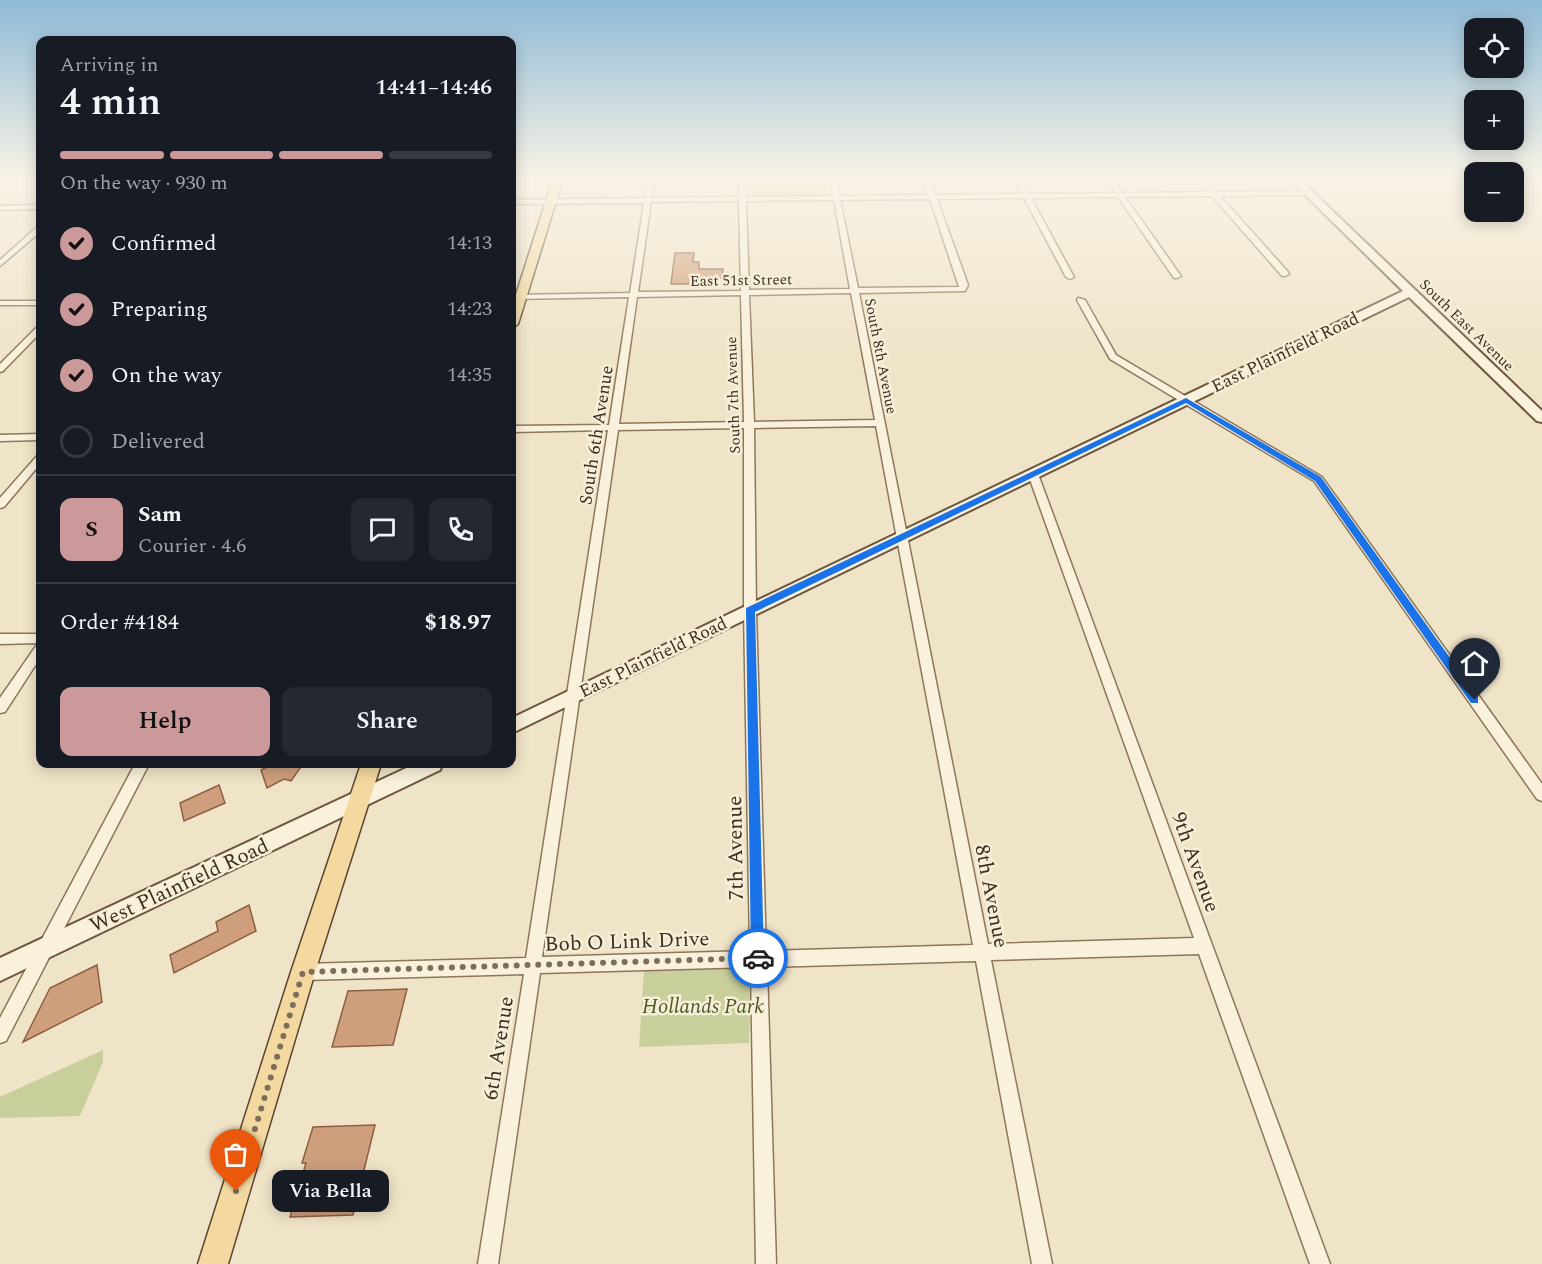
<!DOCTYPE html>
<html lang="en">
<head>
<meta charset="utf-8">
<style>
	:root { --surface:#171b24; --page:#242831; --text:#f1f3f6; --muted:#9ea1a6; --line:#363941; --accent:#cc999b }
	body { margin:0; font-family:Spectral,serif; background:var(--page); color:var(--text); height:100vh; display:flex; flex-direction:column; font-size:22px; white-space:nowrap }
	* { box-sizing:border-box; margin:0 }
	p { font-size:20px; color:var(--muted) }
	.icon { flex:none; width:33px; height:33px; fill:none; stroke:currentColor; stroke-width:2; stroke-linecap:round; stroke-linejoin:round }
	.map { position:relative; flex:1; overflow:hidden }
	.panel { position:absolute; left:36px; top:36px; width:480px; height:732px; display:flex; flex-direction:column; background:var(--surface); border-radius:12px; box-shadow:0 3px 15px #0003 }
	.panel>* { flex:none }
	.buttons { position:absolute; left:1464px; top:18px; display:grid; gap:12px }
	.buttons a { display:grid; place-items:center; width:60px; height:60px; border-radius:12px; background:var(--surface); box-shadow:0 3px 15px #0003; font-size:30px }
	.pin { position:absolute; display:grid; place-items:center; width:51px; height:51px; color:#fff; margin:-62px -26px; border-radius:50% 50% 50% 0; rotate:-45deg; box-shadow:0 0 6px #0007 }
	.pin .icon { rotate:45deg }
	.courier { position:absolute; display:grid; place-items:center; width:60px; height:60px; margin:-30px; border:4px solid #1a73e8; border-radius:50%; background:#fff; color:#222; box-shadow:0 2px 8px #0007 }
	.bubble { position:absolute; height:42px; border-radius:12px; background:var(--surface); box-shadow:0 3px 15px #0003; font-size:20px; font-weight:600; line-height:42px; text-align:center }
	.overview em { font-style:normal; font-weight:600 }
	.overview div { display:flex; flex-direction:column-reverse }
	.overview { display:flex; align-items:center; justify-content:space-between; height:102px; padding:0 24px }
	h1 { font-size:39px; font-weight:600; line-height:45px }
	.bar { display:grid; grid-template-columns:repeat(4,1fr); gap:9px 6px; align-content:center; height:72px; padding:0 24px }
	.bar i { height:8px; border-radius:4px; background:var(--line) }
	.bar .current { background:var(--accent) }
	.bar p { grid-column:span 4 }
	.line { display:flex; align-items:center; gap:15px; padding:0 24px; border-top:2px solid var(--line) }
	.line div { flex:1 }
	.round { display:grid; place-items:center; flex:none; width:63px; height:63px; border-radius:12px; background:var(--page) }
	ol { padding:0 24px; list-style:none }
	li { display:flex; align-items:center; gap:18px; height:66px }
	li p { margin-inline-start:auto }
	li .icon { padding:6px; border-radius:50%; background:var(--accent); color:#111; stroke-width:4 }
	li:last-child { color:var(--muted) }
	li i { width:33px; height:33px; border:3px solid var(--line); border-radius:50% }
	.button { display:flex; gap:12px; margin-top:auto; padding:12px 24px }
	.button a { flex:1; height:69px; border-radius:12px; background:var(--accent); color:#111; font-size:24px; font-weight:600; line-height:69px; text-align:center }
	.button a+a { background:var(--page); color:var(--text) }
	.map>svg:first-child { display:block }
	.green { fill:#c9cf9b }
	.building { fill:#cf9f7d; stroke:#8d5f41; stroke-width:1.5 }
	.lines { fill:none; stroke-linecap:round; stroke-linejoin:round }
	.street-casing { stroke:#8d765c; stroke-width:3 }
	.secondary-casing { stroke:#6f573f; stroke-width:4 }
	.primary-casing { stroke:#5b4430; stroke-width:3 }
	.street { fill:#faf1dc; fill-rule:evenodd }
	.secondary { fill:#faf1dc; fill-rule:evenodd }
	.primary { fill:#f3d9a0; fill-rule:evenodd }
	.route { fill:#1a73e8 }
	.done { stroke:#7c6e5b; stroke-width:6; stroke-dasharray:0 10.8 }
	.labels { text-anchor:middle; stroke-width:5; stroke-linejoin:round; paint-order:stroke }
	.far-street-label { font-size:15px; fill:#3d2e20; stroke:#f7eed8 }
	.street-label { font-size:18px; fill:#3d2e20; stroke:#f7eed8 }
	.near-street-label { font-size:21px; fill:#3d2e20; stroke:#f7eed8 }
	.near-park-label { font-size:21px; font-style:italic; fill:#4d5a26; stroke:#f7eed8 }
</style>
</head>
<body>
<div class="map">
<svg width="1542" height="1264" viewBox="0 0 1542 1264">
	<rect width="100%" height="100%" fill="#f0e4c8"/>
	<path class="green" d="M825 179 828 195 752 196 751 180Z
		M729 967C735 968 741 969 745 975 753 988 749 1026 749 1043L639 1047 644 969Z
		M103 1050V1062L80 1116 0 1118V1097Z"/>
	<path class="building" d="M675 253H694L693 262H699V269H723L722 278H710L705 284H671Z
		M274 764H303L291 781 284 779 267 788 261 770Z
		M219 785 225 803 184 821 180 803Z
		M249 905 256 931 174 973 170 955 218 931 216 922Z
		M97 965 102 1002 23 1042 50 988Z
		M407 989 393 1045 332 1047 348 991Z
		M375 1125 353 1215 290 1217 306 1163H302L313 1127Z"/>
	<g class="lines">
		<g class="street-casing">
			<path id="street" d="M1 179H9L0 186Z
				M648 179H654L651 198 739 197V179H745L746 197 833 196 830 179H836L840 196 928 195 923 179H929L935 195 1022 194 1014 179H1021L1029 194 1116 193 1106 179H1113L1122 193 1209 192 1198 179H1205L1216 192 1307 191 1310 193 1307 195 1220 196 1288 272 1289 274 1285 276H1282L1212 196 1125 197 1181 276 1177 278H1174L1118 197 1031 198 1074 277 1070 279 1066 277 1024 198 937 199 968 285 965 291 859 293 988 944 1194 938 1028 474 1033 471 1038 474 1330 1264H1310L1199 954 991 960 1052 1264H1032L976 961 767 967 776 1264H756L751 967 540 973 498 1264H478L524 974 303 980 297 978 295 972 297 966 303 964 526 958 608 430 512 432V426L609 425 629 297 512 299V295L630 293 644 203 512 204V200L645 198ZM930 199 959 287 858 288 840 200ZM834 200 850 289 749 290 746 201ZM739 201 741 291 638 292 651 202ZM851 293 875 420 754 422 749 295ZM741 295 744 422 619 424 637 297ZM876 426 973 945 766 951 756 610 754 428ZM744 428V610L750 951 542 957 618 430Z
				M40 205V209L0 210V206Z
				M37 227H40V232L0 266V260Z
				M1078 298 1085 300 1116 355 1322 477 1542 784V801L1537 799 1314 481 1110 359 1077 300Z
				M0 301H40V305H0Z
				M37 327H40V333L3 371 0 372V364Z
				M40 434V440L0 441V435Z
				M40 455V464L4 507 0 508V498L37 456Z
				M0 634H40V643L0 644Z
				M40 644V658L5 712 0 713V698L36 646Z
				M135 764H149L6 1041 0 1043V1018Z"/>
		</g>
		<g class="secondary-casing">
			<path id="secondary" d="M1289 179H1299L1542 411V422L1537 421 1409 297 512 733V718L1403 291Z
				M415 764H442L440 770 0 981V958Z"/>
		</g>
		<g class="primary-casing">
			<path id="primary" d="M553 179H563L518 324 512 328V307Z
				M361 764H381L315 972 228 1264H198L291 972Z"/>
		</g>
		<use href="#street" class="street"/>
		<use href="#secondary" class="secondary"/>
		<use href="#primary" class="primary"/>
	</g>
	<linearGradient id="sky" x2="0" y2="1"><stop stop-color="#8fbad6"/><stop offset="0.5" stop-color="#f8f3e6"/><stop offset="1" stop-color="#f8f3e6" stop-opacity="0"/></linearGradient>
	<rect width="1542" height="356" fill="url(#sky)"/>
	<path class="route" d="M1186 398 1321 477 1478 697V703H1471L1315 481 1186 403 755 612 764 958 762 962 758 964 753 962 751 958 746 608Z"/>
	<g class="lines">
		<path class="done" d="M236 1191 303 972 758 958"/>
	</g>
	<g class="labels">
		<g class="far-street-label">
			<text transform="translate(741 280) rotate(-1)" y="5">East 51st Street</text>
			<text transform="translate(1467 325) rotate(44)" y="5">South East Avenue</text>
			<text transform="translate(881 356) rotate(79)" y="5">South 8th Avenue</text>
			<text transform="translate(733 395) rotate(-92)" y="5">South 7th Avenue</text>
		</g>
		<g class="street-label">
			<text transform="translate(1285 352) rotate(-26)" y="6">East Plainfield Road</text>
			<text transform="translate(596 435) rotate(-81)" y="6">South 6th Avenue</text>
			<text transform="translate(653 657) rotate(-26)" y="6">East Plainfield Road</text>
		</g>
		<g class="near-street-label">
			<text transform="translate(735 848) rotate(-91)" y="7">7th Avenue</text>
			<text transform="translate(1196 862) rotate(70)" y="7">9th Avenue</text>
			<text transform="translate(179 885) rotate(-25)" y="7">West Plainfield Road</text>
			<text transform="translate(992 896) rotate(79)" y="7">8th Avenue</text>
			<text transform="translate(627 941) rotate(-2)" y="7">Bob O Link Drive</text>
			<text transform="translate(498 1048) rotate(-81)" y="7">6th Avenue</text>
		</g>
		<g class="near-park-label">
			<text x="703" y="1013">Hollands Park</text>
		</g>
	</g>
</svg>
<div class="buttons">
<a><svg class="icon" aria-label="locate" viewBox="0 0 24 24"><circle cx="12" cy="12" r="6"/><path d="M12 2v4M12 18v4M2 12h4M18 12h4"/></svg></a>
<a>+</a>
<a>−</a>
</div>
<div class="pin" style="left:236px;top:1191px;background:#ea580c"><svg class="icon" aria-label="bag" viewBox="0 0 24 24"><path d="M5 8h14l-1 12H6zM9 8a3 3 0 0 1 6 0"/></svg></div>
<div class="pin" style="left:1475px;top:700px;background:#1f2937"><svg class="icon" aria-label="home" viewBox="0 0 24 24"><path d="M3 11l9-7 9 7M6 9v11h12V9"/></svg></div>
<div class="courier" style="left:758px;top:958px"><svg class="icon" aria-label="car" viewBox="0 0 24 24"><path d="M5 17H2v-5l4-1 3-4h7l3 4 3 1v5h-3M9 17h6M6 11h13"/><circle cx="7" cy="17" r="2"/><circle cx="17" cy="17" r="2"/></svg></div>
<div class="bubble" style="left:272px;top:1170px;width:117px">Via Bella</div>
<section class="panel">
<div class="overview"><div><h1>4 min</h1><p>Arriving in</p></div><em>14:41–14:46</em></div>
<div class="bar"><i class="current"></i><i class="current"></i><i class="current"></i><i></i><p>On the way · 930 m</p></div>
<ol>
<li><svg class="icon" aria-label="check" viewBox="0 0 24 24"><path d="M5 12l5 5 9-10"/></svg>Confirmed<p>14:13</p></li>
<li><svg class="icon" aria-label="check" viewBox="0 0 24 24"><path d="M5 12l5 5 9-10"/></svg>Preparing<p>14:23</p></li>
<li><svg class="icon" aria-label="check" viewBox="0 0 24 24"><path d="M5 12l5 5 9-10"/></svg>On the way<p>14:35</p></li>
<li><i></i>Delivered</li>
</ol>
<div class="line" style="height:108px"><b class="round" style="background:var(--accent);color:#111">S</b><div><b>Sam</b><p>Courier · 4.6</p></div><a class="round"><svg class="icon" aria-label="chat" viewBox="0 0 24 24"><path d="M4 5h16v11H9l-5 4z"/></svg></a><a class="round"><svg class="icon" aria-label="phone" viewBox="0 0 24 24"><path d="M5 4h4l2 5-3 2q2 4 5 5l2-3 5 2v4C11 20 4 13 5 4z"/></svg></a></div>
<div class="line" style="height:78px"><div>Order #4184</div><b>$18.97</b></div>
<div class="button"><a>Help</a><a>Share</a></div>
</section>
</div>
</body>
</html>
